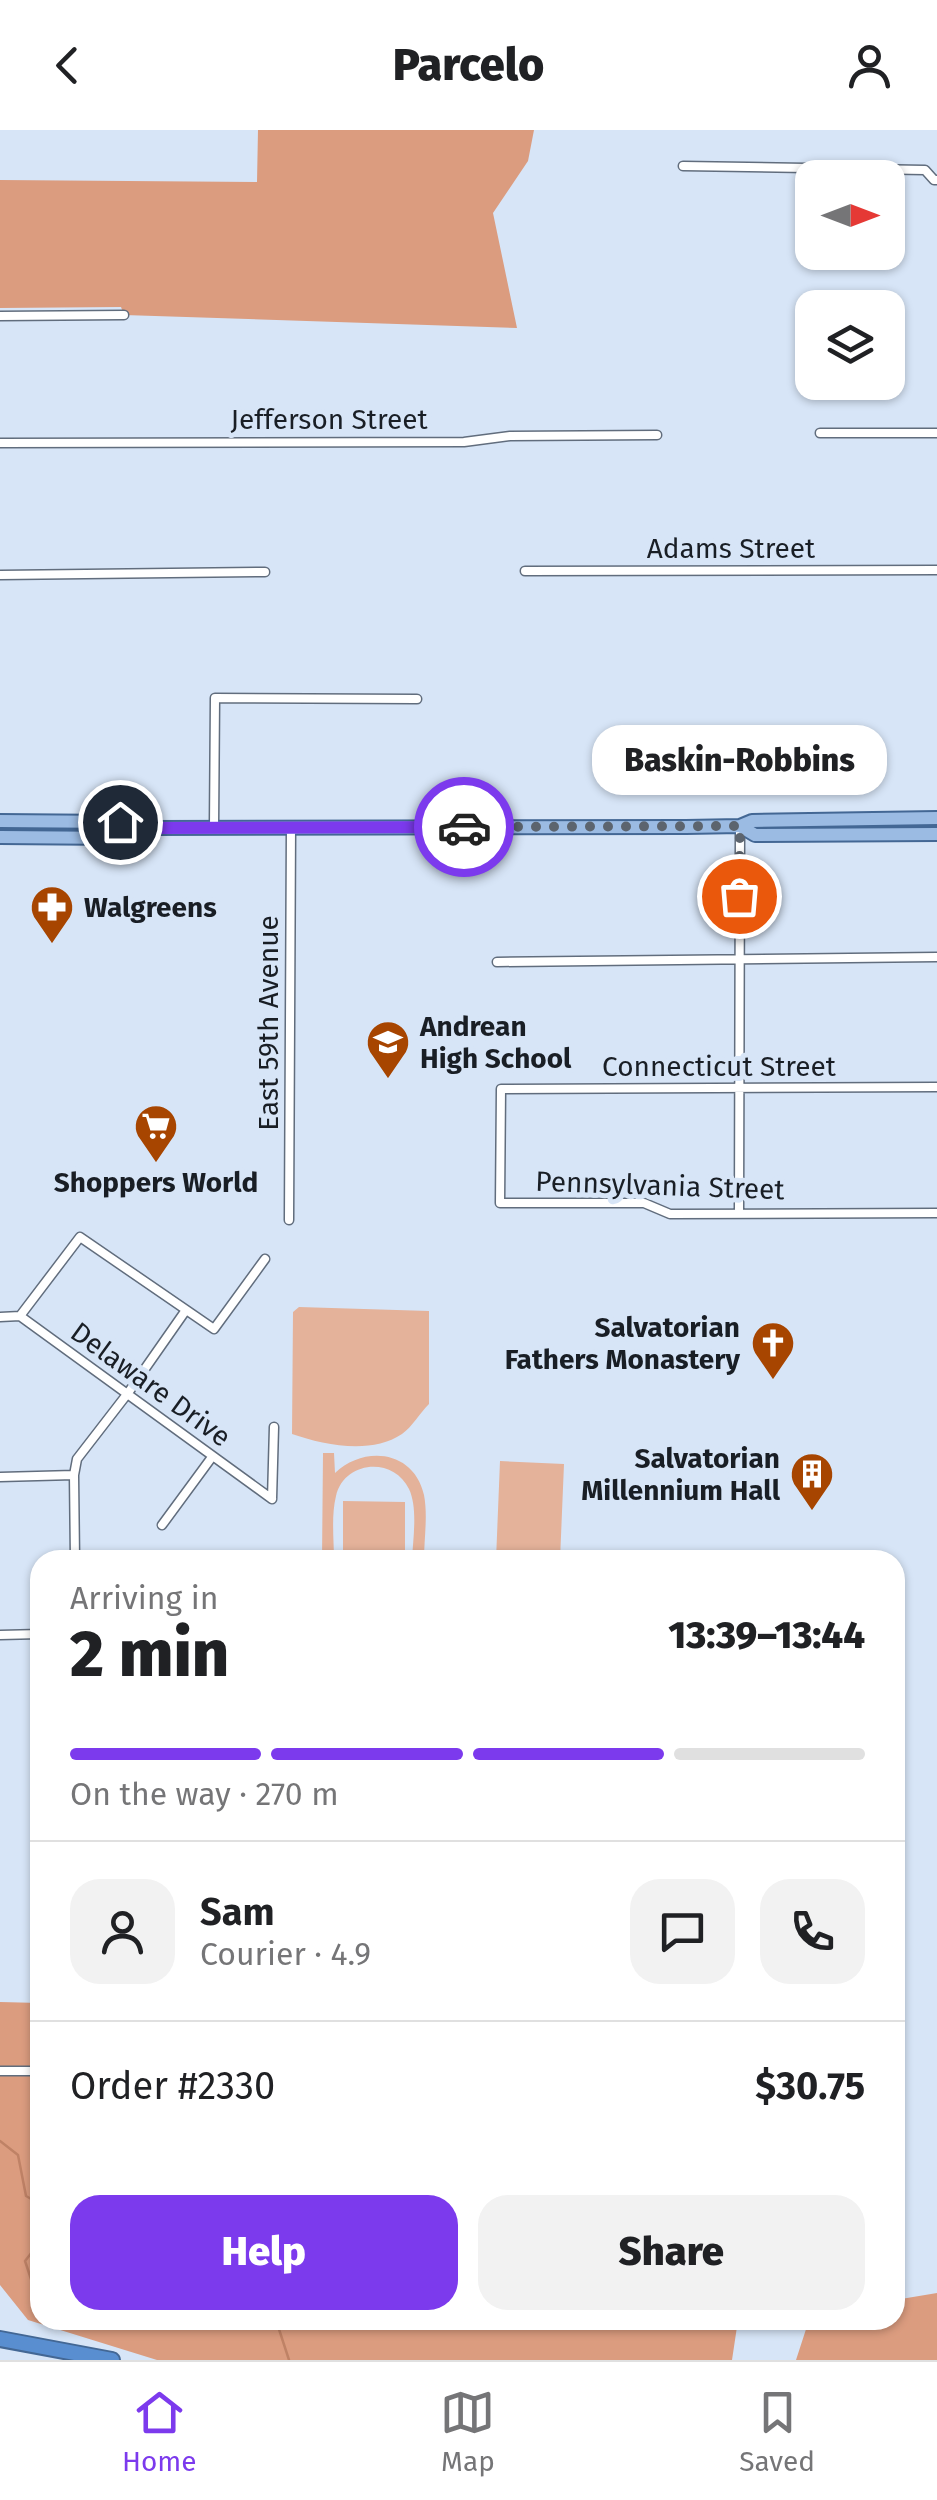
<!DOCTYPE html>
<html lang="en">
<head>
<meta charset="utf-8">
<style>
	:root { --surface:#fff; --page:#f2f2f2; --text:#202124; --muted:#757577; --line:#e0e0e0; --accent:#7c3aed }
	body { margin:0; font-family:"Fira Sans",sans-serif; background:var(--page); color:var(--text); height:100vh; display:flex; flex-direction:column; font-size:38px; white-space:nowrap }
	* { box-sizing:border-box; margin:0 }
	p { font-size:32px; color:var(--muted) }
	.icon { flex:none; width:55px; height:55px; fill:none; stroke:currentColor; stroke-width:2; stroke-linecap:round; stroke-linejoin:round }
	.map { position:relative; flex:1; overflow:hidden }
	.details { position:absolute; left:30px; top:1420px; width:875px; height:780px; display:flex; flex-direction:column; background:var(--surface); border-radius:30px; box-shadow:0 2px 8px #0004 }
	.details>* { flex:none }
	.needle { width:65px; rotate:90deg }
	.tools { position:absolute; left:795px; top:30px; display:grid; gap:20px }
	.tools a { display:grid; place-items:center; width:110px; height:110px; border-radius:20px; background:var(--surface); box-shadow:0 2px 8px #0004; font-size:50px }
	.pin { position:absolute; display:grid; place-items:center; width:85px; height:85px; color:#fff; margin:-42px; border:5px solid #fff; border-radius:50%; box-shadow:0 2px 10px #0007 }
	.courier { position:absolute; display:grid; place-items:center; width:100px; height:100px; margin:-50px; border:8px solid #7c3aed; border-radius:50%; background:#fff; color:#222; box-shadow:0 2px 12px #0007 }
	.bubble { position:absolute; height:70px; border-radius:30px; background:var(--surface); box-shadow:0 2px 8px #0004; font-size:32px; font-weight:800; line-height:70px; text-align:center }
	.summary em { font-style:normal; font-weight:800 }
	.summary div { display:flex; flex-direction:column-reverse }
	.summary { display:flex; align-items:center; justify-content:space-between; height:170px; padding:0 40px }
	h1 { font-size:65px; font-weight:800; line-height:75px }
	.bar { display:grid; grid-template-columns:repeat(4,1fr); gap:15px 10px; align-content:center; height:120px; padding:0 40px }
	.bar i { height:12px; border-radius:8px; background:var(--line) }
	.bar .on { background:var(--accent) }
	.bar p { grid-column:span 4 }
	.line { display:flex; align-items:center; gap:25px; padding:0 40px; border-top:2px solid var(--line) }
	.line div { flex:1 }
	.round { display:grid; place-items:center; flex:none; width:105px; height:105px; border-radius:30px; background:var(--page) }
	.cta { display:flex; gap:20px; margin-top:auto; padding:20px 40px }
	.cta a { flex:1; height:115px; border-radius:30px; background:var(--accent); color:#fff; font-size:40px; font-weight:800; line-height:115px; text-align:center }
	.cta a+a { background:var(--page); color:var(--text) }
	header { display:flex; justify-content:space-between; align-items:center; height:130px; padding:0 40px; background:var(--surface); font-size:45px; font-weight:800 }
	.dock { display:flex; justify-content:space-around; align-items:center; height:140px; border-top:2px solid var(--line); background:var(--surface); font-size:28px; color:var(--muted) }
	.dock a { display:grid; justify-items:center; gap:5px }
	.dock .on { color:var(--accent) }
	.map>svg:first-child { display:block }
	.green { fill:#e4b29a }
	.forest { fill:#db9c7f }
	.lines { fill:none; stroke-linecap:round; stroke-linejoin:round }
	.stream { stroke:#bf8266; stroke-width:2.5 }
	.street-casing { stroke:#616d7d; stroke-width:11 }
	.primary-casing { stroke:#436794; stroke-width:16 }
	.highway-casing { stroke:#436794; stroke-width:18 }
	.street { stroke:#fff; stroke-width:8 }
	.primary { stroke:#9bbbe3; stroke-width:12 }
	.highway { stroke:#598ed0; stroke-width:14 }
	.done { stroke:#5c646e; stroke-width:10; stroke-dasharray:0 18 }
	.route { stroke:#7c3aed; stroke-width:12 }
	.labels { text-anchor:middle; stroke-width:10; stroke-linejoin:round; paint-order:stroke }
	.street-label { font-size:28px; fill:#191e25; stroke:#d7e5f7 }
	.poi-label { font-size:28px; font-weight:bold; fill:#191e25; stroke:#d7e5f7; text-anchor:start }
</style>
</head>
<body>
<header><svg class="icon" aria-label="back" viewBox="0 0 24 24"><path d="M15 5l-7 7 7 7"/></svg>Parcelo<svg class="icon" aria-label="person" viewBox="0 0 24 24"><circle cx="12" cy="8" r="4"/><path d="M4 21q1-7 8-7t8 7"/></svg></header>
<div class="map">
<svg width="937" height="2230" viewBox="0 0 937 2230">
	<rect width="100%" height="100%" fill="#d7e5f7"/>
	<path class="green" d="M299 1177 429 1181V1274C420 1283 412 1297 402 1304 371 1325 324 1315 292 1304L293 1182Z
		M323 1323H334L335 1343C364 1315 414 1320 424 1365 428 1386 424 1409 424 1430H412C413 1409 418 1378 409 1359 393 1326 344 1331 336 1366 331 1386 334 1410 334 1430H322Z
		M500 1331 564 1334 560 1430H496Z
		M343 1371 405 1372V1430H343Z"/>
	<path class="forest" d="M258 0H534L528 31 493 83 517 198 124 185 121 177 0 178V50L257 52Z
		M0 1872 40 1873V2190H738L732 2230H157L28 2190 0 2155Z
		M937 2163V2230H796L809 2190H895V2170Z"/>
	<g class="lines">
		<path class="stream" d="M0 2011 18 2025 26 2066 40 2074
			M40 2112 25 2131 33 2155 40 2156
			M276 2190 289 2230"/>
		<g class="street-casing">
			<path id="street" d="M683 36 925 40 934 50H937
				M0 186 124 185
				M820 303H937
				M0 313 464 312 510 306 657 305
				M525 441 937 440
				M0 445 265 442
				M214 698 215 568 417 569
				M497 832 937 827
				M937 957 501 959 500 1073H644L670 1084 937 1083
				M739 1083 740 696
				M289 1090 291 697
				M20 1186 80 1107 214 1199 265 1129
				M0 1187 20 1186 272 1369
				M0 1347 74 1345
				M272 1369 274 1297
				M162 1395 212 1327
				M75 1430 74 1345 77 1329 128 1263 186 1180
				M0 1505 40 1504
				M895 1896H896
				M0 1941H40"/>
		</g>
		<g class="primary-casing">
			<path id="primary" d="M0 691 119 692 152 698 686 697 740 696 752 691 937 688
				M740 696 755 705 937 704
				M0 707 119 708 149 698"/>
		</g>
		<g class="highway-casing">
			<path id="highway" d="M0 2209 112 2230"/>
		</g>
		<use href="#street" class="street"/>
		<use href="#primary" class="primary"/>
		<use href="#highway" class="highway"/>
	</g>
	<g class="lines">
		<path class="done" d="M464 697 740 696 739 766"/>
		<path class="route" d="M120 692 152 698 464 697"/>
	</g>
	<defs>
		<g id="pharmacy-pin" transform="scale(2.25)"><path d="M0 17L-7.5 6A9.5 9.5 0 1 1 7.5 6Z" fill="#a74500" stroke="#d7e5f7"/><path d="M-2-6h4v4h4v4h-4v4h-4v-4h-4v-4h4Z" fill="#fff"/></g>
		<g id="school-pin" transform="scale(2.25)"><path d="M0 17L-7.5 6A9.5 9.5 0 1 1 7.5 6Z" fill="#a74500" stroke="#d7e5f7"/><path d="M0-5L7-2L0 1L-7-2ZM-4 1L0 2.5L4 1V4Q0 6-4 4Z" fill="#fff"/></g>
		<g id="supermarket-pin" transform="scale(2.25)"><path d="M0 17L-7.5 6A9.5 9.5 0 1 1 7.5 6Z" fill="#a74500" stroke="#d7e5f7"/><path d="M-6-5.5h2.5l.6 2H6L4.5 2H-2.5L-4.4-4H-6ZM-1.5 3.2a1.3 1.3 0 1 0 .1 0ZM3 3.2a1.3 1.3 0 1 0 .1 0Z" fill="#fff"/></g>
		<g id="church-pin" transform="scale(2.25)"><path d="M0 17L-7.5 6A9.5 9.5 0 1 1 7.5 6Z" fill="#a74500" stroke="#d7e5f7"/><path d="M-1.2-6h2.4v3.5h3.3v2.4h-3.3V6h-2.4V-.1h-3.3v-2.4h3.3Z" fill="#fff"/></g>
		<g id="building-pin" transform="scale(2.25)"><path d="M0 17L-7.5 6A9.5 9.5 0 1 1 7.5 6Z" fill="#a74500" stroke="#d7e5f7"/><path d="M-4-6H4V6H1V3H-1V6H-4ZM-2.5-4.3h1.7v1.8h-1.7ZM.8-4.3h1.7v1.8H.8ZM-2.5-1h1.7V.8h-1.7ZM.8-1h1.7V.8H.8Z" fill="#fff"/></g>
	</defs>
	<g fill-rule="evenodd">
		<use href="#pharmacy-pin" x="52" y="777"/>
		<use href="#school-pin" x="388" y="912"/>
		<use href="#supermarket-pin" x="156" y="996"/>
		<use href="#church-pin" x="773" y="1213"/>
		<use href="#building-pin" x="812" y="1344"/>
	</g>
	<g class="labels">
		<g class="street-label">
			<text x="329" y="299">Jefferson Street</text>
			<text x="731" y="428">Adams Street</text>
			<text transform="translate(268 893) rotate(-90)" y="10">East 59th Avenue</text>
			<text x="719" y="946">Connecticut Street</text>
			<text transform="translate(660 1055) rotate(2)" y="10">Pennsylvania Street</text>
			<text transform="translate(151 1254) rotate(36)" y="10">Delaware Drive</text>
		</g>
		<g class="poi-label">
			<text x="84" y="787">Walgreens</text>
			<text x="420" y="906">Andrean<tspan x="420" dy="32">High School</tspan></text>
			<text x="156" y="1062" text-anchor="middle">Shoppers World</text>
			<text x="740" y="1207" text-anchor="end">Salvatorian<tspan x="740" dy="32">Fathers Monastery</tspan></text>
			<text x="780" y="1338" text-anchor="end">Salvatorian<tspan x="780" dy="32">Millennium Hall</tspan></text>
		</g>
	</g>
</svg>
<div class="tools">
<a><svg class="needle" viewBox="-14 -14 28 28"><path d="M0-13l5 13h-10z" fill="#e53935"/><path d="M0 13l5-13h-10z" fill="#757577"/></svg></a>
<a><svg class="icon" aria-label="layers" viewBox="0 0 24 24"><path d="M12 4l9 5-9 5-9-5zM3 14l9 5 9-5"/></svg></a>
</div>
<div class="pin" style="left:739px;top:766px;background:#ea580c"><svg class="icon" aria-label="bag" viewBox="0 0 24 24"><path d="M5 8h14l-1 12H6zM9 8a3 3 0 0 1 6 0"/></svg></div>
<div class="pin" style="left:120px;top:692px;background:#1f2937"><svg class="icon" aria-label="home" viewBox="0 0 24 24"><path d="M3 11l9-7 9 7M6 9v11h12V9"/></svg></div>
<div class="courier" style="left:464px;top:697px"><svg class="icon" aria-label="car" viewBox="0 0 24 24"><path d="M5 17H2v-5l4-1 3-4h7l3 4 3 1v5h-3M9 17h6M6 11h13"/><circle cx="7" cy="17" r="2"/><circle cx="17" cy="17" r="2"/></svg></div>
<div class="bubble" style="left:592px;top:595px;width:295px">Baskin-Robbins</div>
<section class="details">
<div class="summary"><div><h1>2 min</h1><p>Arriving in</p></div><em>13:39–13:44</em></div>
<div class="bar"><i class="on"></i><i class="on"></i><i class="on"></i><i></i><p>On the way · 270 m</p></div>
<div class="line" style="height:180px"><a class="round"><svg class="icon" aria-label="person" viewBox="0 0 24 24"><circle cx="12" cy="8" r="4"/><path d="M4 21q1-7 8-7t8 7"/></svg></a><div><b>Sam</b><p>Courier · 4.9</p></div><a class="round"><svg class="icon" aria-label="chat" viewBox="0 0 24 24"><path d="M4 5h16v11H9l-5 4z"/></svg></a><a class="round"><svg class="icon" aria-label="phone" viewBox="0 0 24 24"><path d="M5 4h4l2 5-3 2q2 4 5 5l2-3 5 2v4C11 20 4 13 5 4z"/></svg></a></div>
<div class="line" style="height:130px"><div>Order #2330</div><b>$30.75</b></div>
<div class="cta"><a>Help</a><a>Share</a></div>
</section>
</div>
<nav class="dock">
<a class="on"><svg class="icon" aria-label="home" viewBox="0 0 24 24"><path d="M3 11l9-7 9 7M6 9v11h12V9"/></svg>Home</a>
<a><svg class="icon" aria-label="map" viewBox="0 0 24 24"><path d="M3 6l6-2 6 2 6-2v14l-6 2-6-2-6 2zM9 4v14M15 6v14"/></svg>Map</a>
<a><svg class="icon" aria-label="saved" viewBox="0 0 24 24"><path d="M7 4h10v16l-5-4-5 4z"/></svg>Saved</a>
</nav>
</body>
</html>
